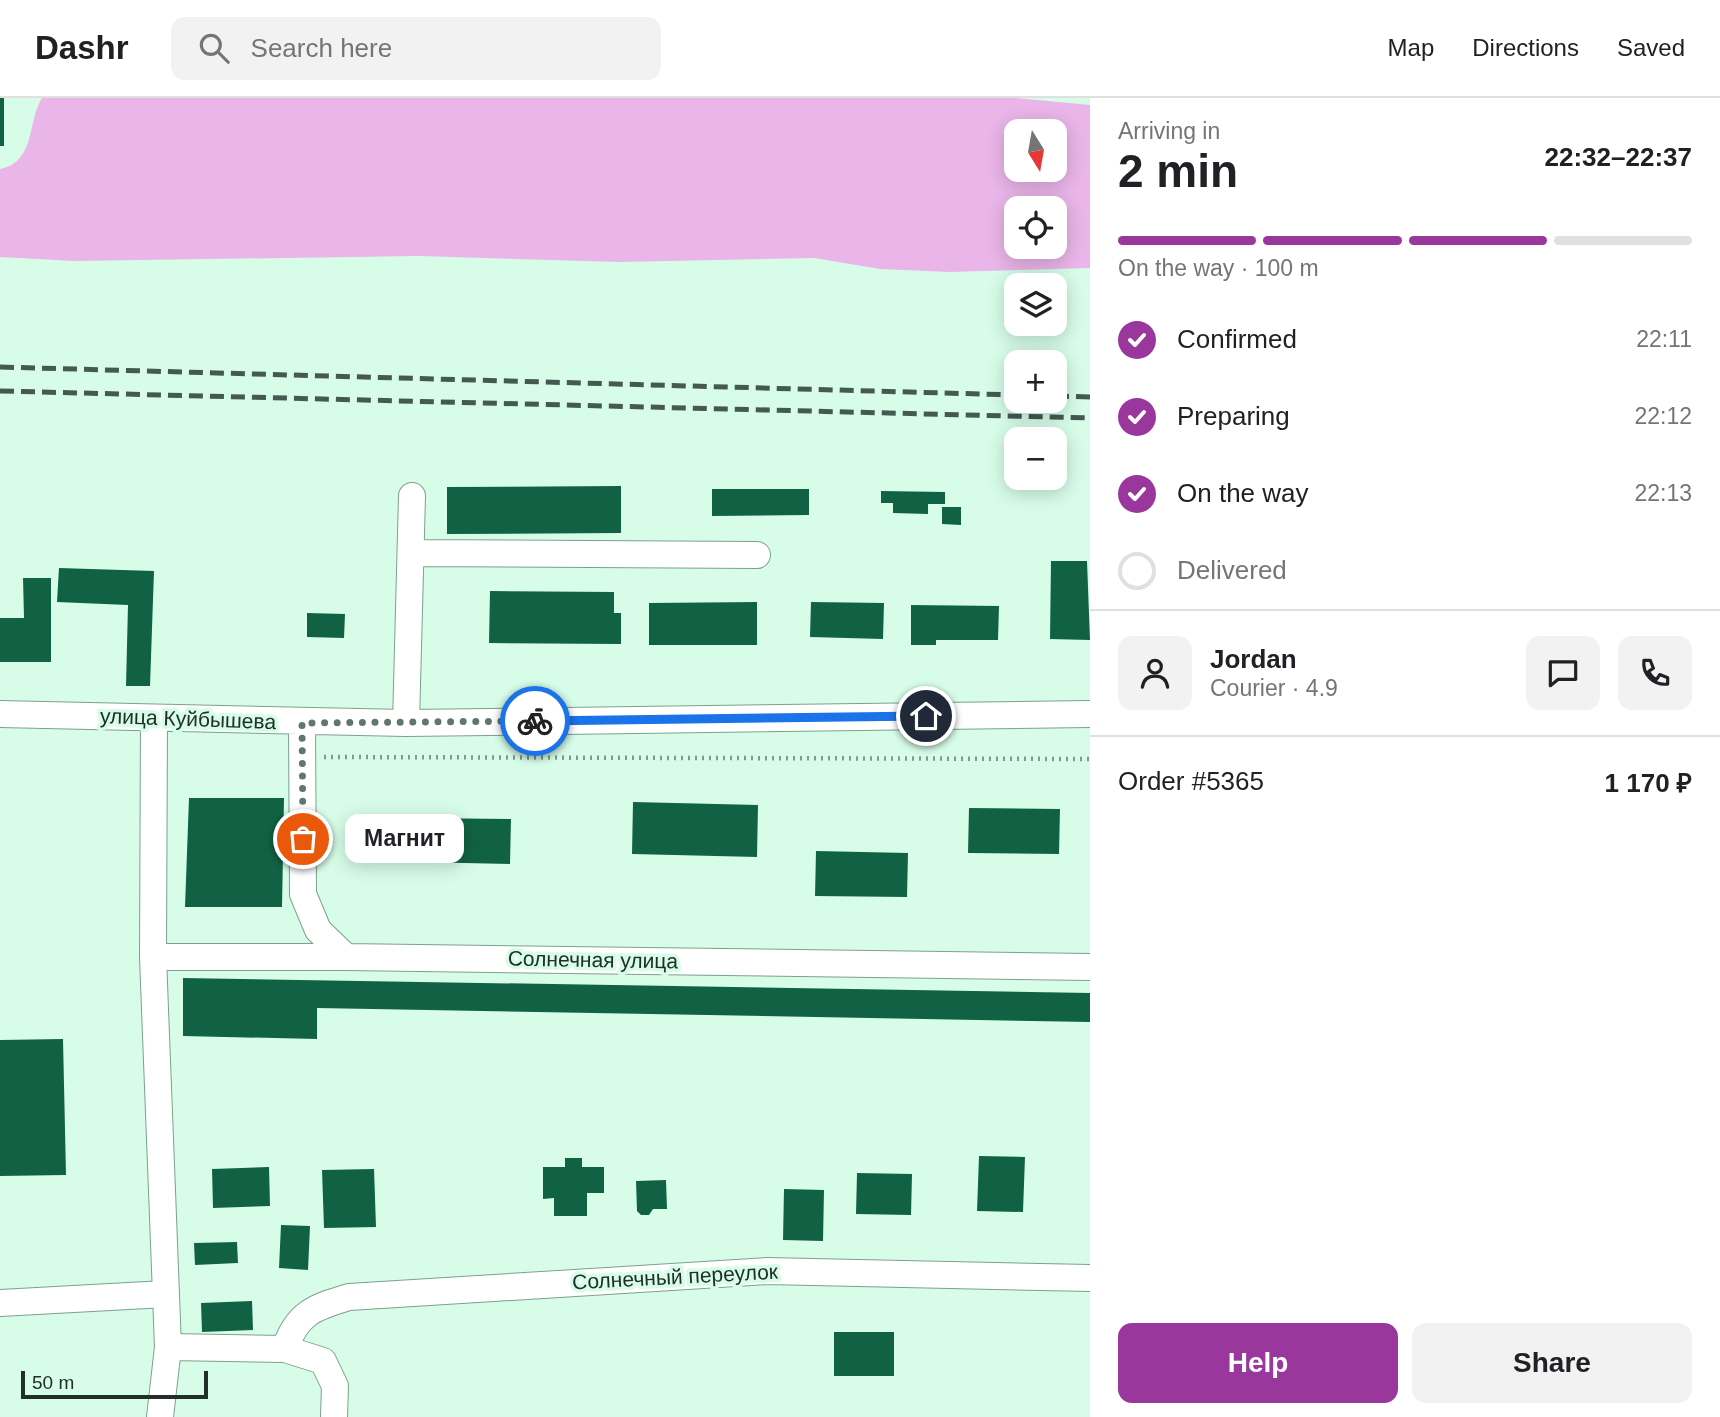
<!DOCTYPE html>
<html lang="en">
<head>
<meta charset="utf-8">
<style>
	:root { --surface:#fff; --page:#f2f2f2; --text:#202124; --muted:#757577; --line:#e0e0e0; --accent:#9a379d }
	body { margin:0; font-family:Arial,sans-serif; background:var(--page); color:var(--text); height:100vh; display:flex; flex-direction:column; font-size:26px; white-space:nowrap }
	* { box-sizing:border-box; margin:0 }
	p { font-size:23px; color:var(--muted) }
	.icon { flex:none; width:38px; height:38px; fill:none; stroke:currentColor; stroke-width:2; stroke-linecap:round; stroke-linejoin:round }
	.map { position:relative; flex:1; overflow:hidden }
	.drawer { display:flex; flex-direction:column; background:var(--surface); width:630px }
	.drawer>* { flex:none }
	.needle { width:46px; rotate:169deg }
	.buttons { position:absolute; left:1004px; top:21px; display:grid; gap:14px }
	.buttons a { display:grid; place-items:center; width:63px; height:63px; border-radius:14px; background:var(--surface); box-shadow:0 4px 18px #0003; font-size:35px }
	.scale { position:absolute; left:21px; bottom:18px; width:187px; box-sizing:border-box; padding-left:7px; border:4px solid #212f28; border-top:0; font-size:19px; line-height:24px; white-space:nowrap; color:#212f28; -webkit-text-stroke:5px #d7fde9; paint-order:stroke }
	.pin { position:absolute; display:grid; place-items:center; width:60px; height:60px; color:#fff; margin:-30px; border:4px solid #fff; border-radius:50%; box-shadow:0 2px 7px #0007 }
	.courier { position:absolute; display:grid; place-items:center; width:70px; height:70px; margin:-35px; border:5px solid #1a73e8; border-radius:50%; background:#fff; color:#222; box-shadow:0 2px 9px #0007 }
	.bubble { position:absolute; height:49px; border-radius:14px; background:var(--surface); box-shadow:0 4px 18px #0003; font-size:23px; font-weight:600; line-height:49px; text-align:center }
	.head em { font-style:normal; font-weight:600 }
	.head div { display:flex; flex-direction:column-reverse }
	.head { display:flex; align-items:center; justify-content:space-between; height:119px; padding:0 28px }
	h1 { font-size:46px; font-weight:600; line-height:52px }
	.bar { display:grid; grid-template-columns:repeat(4,1fr); gap:10px 7px; align-content:center; height:84px; padding:0 28px }
	.bar i { height:9px; border-radius:5px; background:var(--line) }
	.bar .current { background:var(--accent) }
	.bar p { grid-column:span 4 }
	.line { display:flex; align-items:center; gap:18px; padding:0 28px; border-top:2px solid var(--line) }
	.line div { flex:1 }
	.round { display:grid; place-items:center; flex:none; width:74px; height:74px; border-radius:14px; background:var(--page) }
	ol { padding:0 28px; list-style:none }
	li { display:flex; align-items:center; gap:21px; height:77px }
	li p { margin-inline-start:auto }
	li .icon { padding:7px; border-radius:50%; background:var(--accent); color:#fff; stroke-width:4 }
	li:last-child { color:var(--muted) }
	li i { width:38px; height:38px; border:4px solid var(--line); border-radius:50% }
	.button { display:flex; gap:14px; margin-top:auto; padding:14px 28px }
	.button a { flex:1; height:80px; border-radius:14px; background:var(--accent); color:#fff; font-size:28px; font-weight:600; line-height:80px; text-align:center }
	.button a+a { background:var(--page); color:var(--text) }
	header { display:flex; align-items:center; gap:42px; box-sizing:border-box; height:98px; padding:0 35px; background:var(--surface); border-bottom:2px solid var(--line) }
	header strong { font-size:33px }
	nav { display:flex; gap:38px; margin-inline-start:auto; font-size:24px }
	.search { width:490px; height:63px; background:var(--page); display:flex; align-items:center; gap:18px; box-sizing:border-box; padding:0 24px; border-radius:14px; color:var(--muted); font-size:26px }
	main { display:flex; flex:1; min-height:0 }
	.map>svg:first-child { display:block }
	.green { fill:#eab5e9; fill-rule:evenodd }
	.building { fill:#116245 }
	.lines { fill:none; stroke-linecap:round; stroke-linejoin:round }
	.minor-casing { stroke:#7da08e; stroke-width:28 }
	.path { stroke:#809a8d; stroke-width:4.5; stroke-dasharray:2 5; stroke-linecap:butt }
	.minor { stroke:#fff; stroke-width:26 }
	.rail { stroke:#465950; stroke-width:5; stroke-dasharray:14 7; stroke-linecap:butt }
	.done { stroke:#61776c; stroke-width:7; stroke-dasharray:0 12.6 }
	.route { stroke:#1a73e8; stroke-width:9 }
	.labels { text-anchor:middle; stroke-width:7; stroke-linejoin:round; paint-order:stroke }
	.street-label { font-size:21px; fill:#212f28; stroke:#d7fde9 }
</style>
</head>
<body>
<header>
<strong>Dashr</strong>
<div class="search"><svg class="icon" aria-label="search" viewBox="0 0 24 24"><circle cx="10" cy="10" r="6"/><path d="M15 15l6 6"/></svg>Search here</div>
<nav><a>Map</a><a>Directions</a><a>Saved</a></nav>
</header>
<main>
<div class="map">
<svg width="1090" height="1319" viewBox="0 0 1090 1319">
	<rect width="100%" height="100%" fill="#d7fde9"/>
	<path class="green" d="M42 0H1016L1090 7V170L950 174 880 171 814 160 619 164 417 158 74 163 0 159V71C36 64 27 24 42 0ZM1017 33H1055V72H1017ZM1017 110H1055V149H1017Z"/>
	<path class="building" d="M0 0H4V48H0Z
		M621 388V435L447 436V389Z
		M712 391H809V417L712 418Z
		M881 393 945 394V406H928V416L893 415V405H881Z
		M942 409H961V427L942 426Z
		M1051 463H1087L1090 542 1050 541Z
		M59 470 154 473 150 588H126L128 507 57 504Z
		M23 480H51V564H0V520H24Z
		M490 493 614 494V515H621V546L489 545Z
		M757 504V547H649V505Z
		M811 504 884 505 883 541 810 539Z
		M911 507 999 508 998 542H936V547H911Z
		M307 515 345 516 344 540 307 539Z
		M189 700H284L282 809H185Z
		M633 704 758 707 757 759 632 756Z
		M969 710 1060 711 1059 756 968 755Z
		M419 720 511 721 510 766 418 764Z
		M816 753 908 755 907 799 815 798Z
		M183 880 1090 895V924L317 910V941L183 938Z
		M63 941 66 1077 0 1078V942Z
		M979 1058 1025 1059 1023 1114 977 1113Z
		M565 1060H582V1069H604V1095H587V1118H554V1100L543 1101V1069H565Z
		M269 1069 270 1108 213 1110 212 1071Z
		M374 1071 376 1129 324 1130 322 1072Z
		M857 1075 912 1076 911 1117 856 1116Z
		M666 1082 667 1111H653L649 1117H641L637 1113 636 1083Z
		M784 1091 824 1092 823 1143 783 1142Z
		M281 1127 310 1128 308 1172 279 1170Z
		M237 1144 238 1165 195 1167 194 1145Z
		M252 1203 253 1232 202 1234 201 1205Z
		M834 1234H894V1278H834Z"/>
	<g class="lines">
		<g class="minor-casing">
			<path id="minor" d="M411 455 757 457
				M0 616 406 625 1090 616
				M154 620 153 859 168 1249 160 1319
				M302 625 303 796 318 832 346 859 1090 869
				M406 625 412 398
				M153 859H346
				M0 1205 165 1196
				M168 1249 285 1251 323 1263 335 1288 334 1319
				M285 1251C297 1214 316 1209 349 1199L767 1173 1090 1180"/>
		</g>
		<path class="path" d="M324 659 1090 661"/>
		<use href="#minor" class="minor"/>
		<path class="rail" d="M0 269 1017 297
			M0 293 1090 320
			M1055 298 1090 299"/>
	</g>
	<g class="lines">
		<path class="done" d="M303 741 302 625 535 623"/>
		<path class="route" d="M535 623 926 618"/>
	</g>
	<g class="labels">
		<g class="street-label">
			<text transform="translate(188 621) rotate(2)" y="7">улица Куйбышева</text>
			<text transform="translate(593 862) rotate(1)" y="7">Солнечная улица</text>
			<text transform="translate(675 1179) rotate(-3)" y="7">Солнечный переулок</text>
		</g>
	</g>
</svg>
<div class="buttons">
<a><svg class="needle" viewBox="-14 -14 28 28"><path d="M0-13l5 13h-10z" fill="#e53935"/><path d="M0 13l5-13h-10z" fill="#757577"/></svg></a>
<a><svg class="icon" aria-label="locate" viewBox="0 0 24 24"><circle cx="12" cy="12" r="6"/><path d="M12 2v4M12 18v4M2 12h4M18 12h4"/></svg></a>
<a><svg class="icon" aria-label="layers" viewBox="0 0 24 24"><path d="M12 4l9 5-9 5-9-5zM3 14l9 5 9-5"/></svg></a>
<a>+</a>
<a>−</a>
</div>
<div class="scale">50 m</div>
<div class="pin" style="left:303px;top:741px;background:#ea580c"><svg class="icon" aria-label="bag" viewBox="0 0 24 24"><path d="M5 8h14l-1 12H6zM9 8a3 3 0 0 1 6 0"/></svg></div>
<div class="pin" style="left:926px;top:618px;background:#1f2937"><svg class="icon" aria-label="home" viewBox="0 0 24 24"><path d="M3 11l9-7 9 7M6 9v11h12V9"/></svg></div>
<div class="courier" style="left:535px;top:623px"><svg class="icon" aria-label="bike" viewBox="0 0 24 24"><circle cx="6" cy="16" r="4"/><circle cx="18" cy="16" r="4"/><path d="M6 16l4-8h5l3 8M10 8l3 8H6M13 5h3"/></svg></div>
<div class="bubble" style="left:345px;top:716px;width:119px">Магнит</div>
</div>
<section class="drawer">
<div class="head"><div><h1>2 min</h1><p>Arriving in</p></div><em>22:32–22:37</em></div>
<div class="bar"><i class="current"></i><i class="current"></i><i class="current"></i><i></i><p>On the way · 100 m</p></div>
<ol>
<li><svg class="icon" aria-label="check" viewBox="0 0 24 24"><path d="M5 12l5 5 9-10"/></svg>Confirmed<p>22:11</p></li>
<li><svg class="icon" aria-label="check" viewBox="0 0 24 24"><path d="M5 12l5 5 9-10"/></svg>Preparing<p>22:12</p></li>
<li><svg class="icon" aria-label="check" viewBox="0 0 24 24"><path d="M5 12l5 5 9-10"/></svg>On the way<p>22:13</p></li>
<li><i></i>Delivered</li>
</ol>
<div class="line" style="height:126px"><a class="round"><svg class="icon" aria-label="person" viewBox="0 0 24 24"><circle cx="12" cy="8" r="4"/><path d="M4 21q1-7 8-7t8 7"/></svg></a><div><b>Jordan</b><p>Courier · 4.9</p></div><a class="round"><svg class="icon" aria-label="chat" viewBox="0 0 24 24"><path d="M4 5h16v11H9l-5 4z"/></svg></a><a class="round"><svg class="icon" aria-label="phone" viewBox="0 0 24 24"><path d="M5 4h4l2 5-3 2q2 4 5 5l2-3 5 2v4C11 20 4 13 5 4z"/></svg></a></div>
<div class="line" style="height:91px"><div>Order #5365</div><b>1 170 ₽</b></div>
<div class="button"><a>Help</a><a>Share</a></div>
</section>
</main>
</body>
</html>
